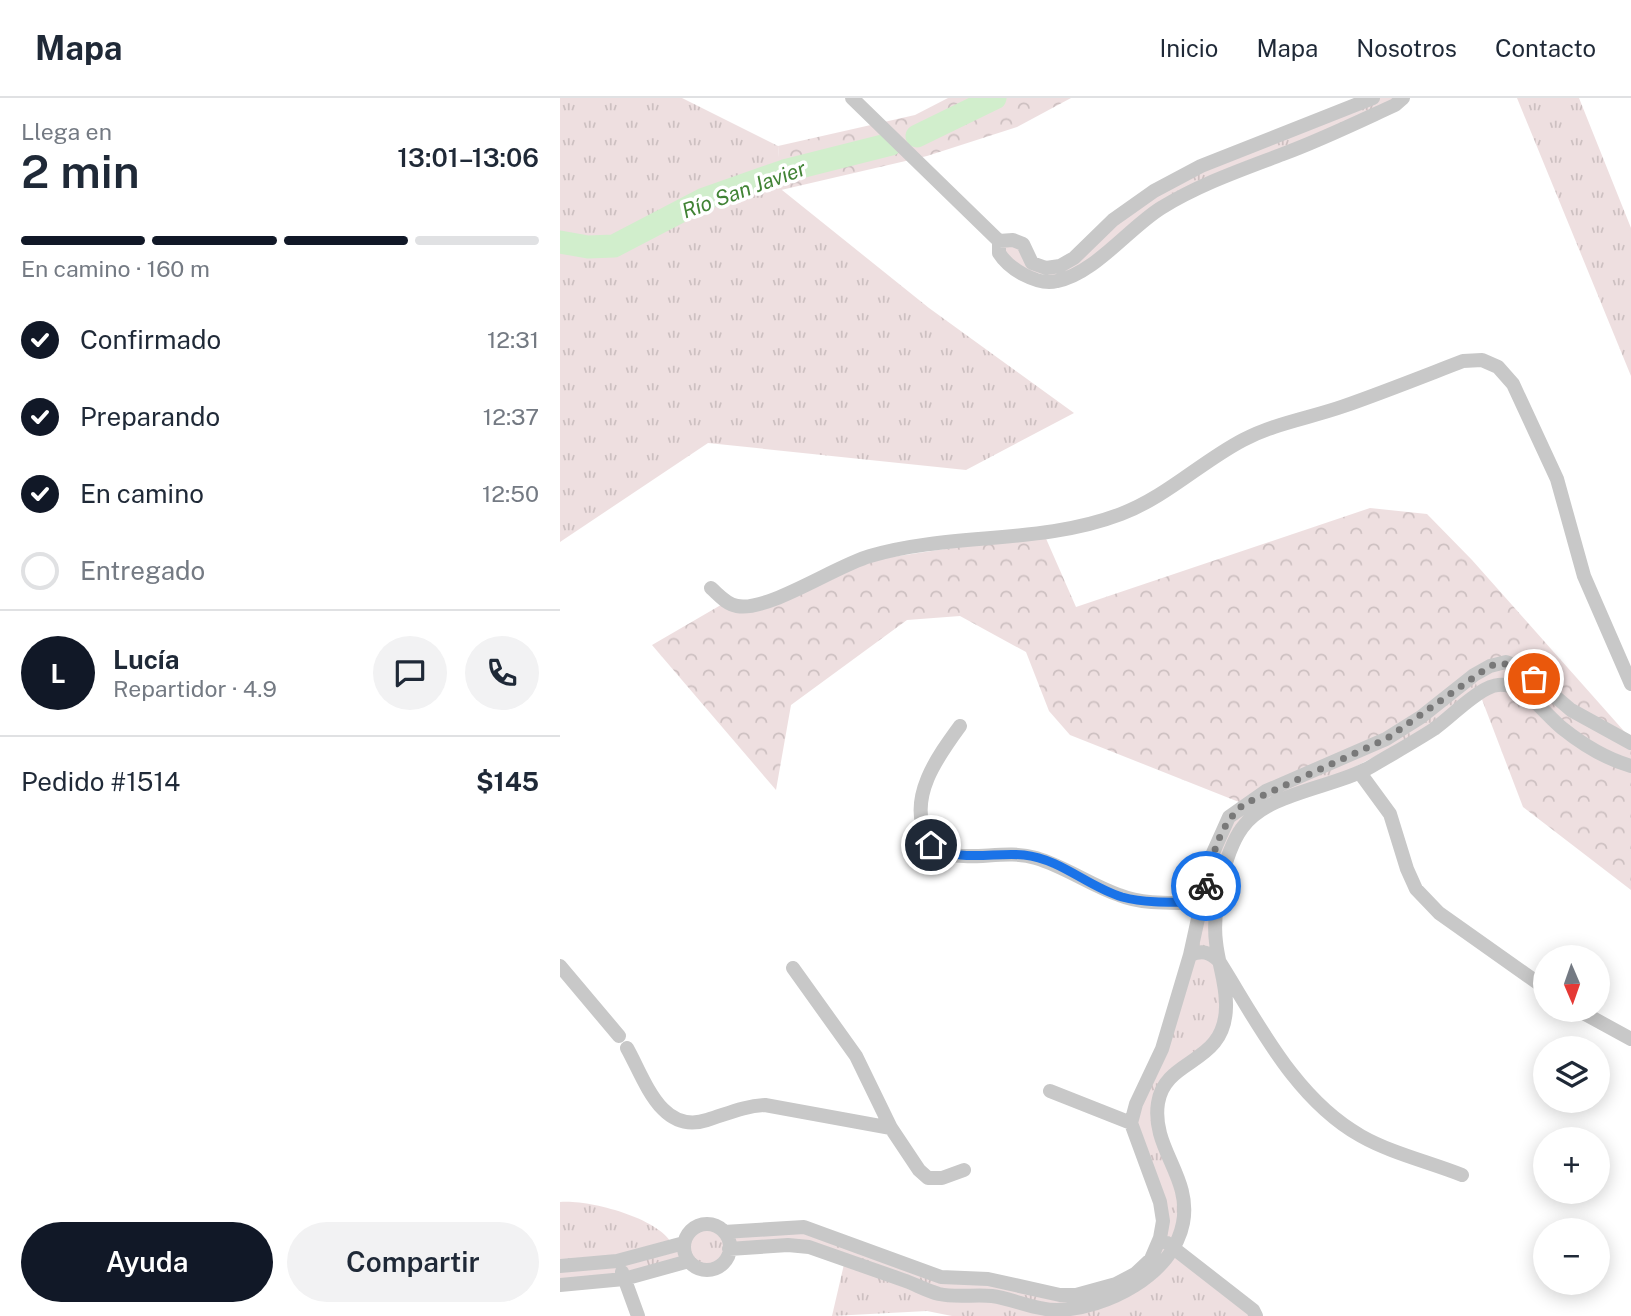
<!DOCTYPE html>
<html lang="es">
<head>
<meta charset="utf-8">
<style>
	:root { --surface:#fff; --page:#f2f2f3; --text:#1f2937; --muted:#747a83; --line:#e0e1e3; --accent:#111827 }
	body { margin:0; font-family:"Public Sans",sans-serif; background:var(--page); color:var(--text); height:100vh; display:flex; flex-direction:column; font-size:26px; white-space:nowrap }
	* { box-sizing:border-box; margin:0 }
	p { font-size:23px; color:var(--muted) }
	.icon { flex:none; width:38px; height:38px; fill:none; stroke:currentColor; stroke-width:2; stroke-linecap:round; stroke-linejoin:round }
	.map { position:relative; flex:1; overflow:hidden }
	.drawer { display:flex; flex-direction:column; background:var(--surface); width:560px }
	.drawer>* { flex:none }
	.needle { width:46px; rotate:178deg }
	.buttons { position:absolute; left:973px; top:847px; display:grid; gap:14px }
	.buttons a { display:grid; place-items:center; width:77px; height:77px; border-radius:50%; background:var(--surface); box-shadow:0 4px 18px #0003; font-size:35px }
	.pin { position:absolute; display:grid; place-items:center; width:60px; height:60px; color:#fff; margin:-30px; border:4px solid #fff; border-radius:50%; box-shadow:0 2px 7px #0007 }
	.courier { position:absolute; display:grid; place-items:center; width:70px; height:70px; margin:-35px; border:5px solid #1a73e8; border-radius:50%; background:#fff; color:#222; box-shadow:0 2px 9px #0007 }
	.headline em { font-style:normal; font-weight:600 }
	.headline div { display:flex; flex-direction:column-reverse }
	.headline { display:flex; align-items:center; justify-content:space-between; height:119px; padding:0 21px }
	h1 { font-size:46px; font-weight:600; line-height:52px }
	.bar { display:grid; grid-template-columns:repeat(4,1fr); gap:10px 7px; align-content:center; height:84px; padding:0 21px }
	.bar i { height:9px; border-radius:5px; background:var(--line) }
	.bar .on { background:var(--accent) }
	.bar p { grid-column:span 4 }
	.line { display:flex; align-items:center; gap:18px; padding:0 21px; border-top:2px solid var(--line) }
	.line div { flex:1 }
	.round { display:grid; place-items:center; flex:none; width:74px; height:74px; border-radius:37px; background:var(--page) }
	ol { padding:0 21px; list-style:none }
	li { display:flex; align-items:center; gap:21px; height:77px }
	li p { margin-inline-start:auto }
	li .icon { padding:7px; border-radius:50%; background:var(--accent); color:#fff; stroke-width:4 }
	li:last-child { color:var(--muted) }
	li i { width:38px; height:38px; border:4px solid var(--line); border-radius:50% }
	.primary-button { display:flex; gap:14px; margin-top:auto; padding:14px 21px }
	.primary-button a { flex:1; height:80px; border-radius:42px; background:var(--accent); color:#fff; font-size:28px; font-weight:600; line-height:80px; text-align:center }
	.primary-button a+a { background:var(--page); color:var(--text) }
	header { display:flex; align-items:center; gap:42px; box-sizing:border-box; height:98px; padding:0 35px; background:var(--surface); border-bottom:2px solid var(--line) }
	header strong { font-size:33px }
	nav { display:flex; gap:38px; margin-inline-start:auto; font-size:24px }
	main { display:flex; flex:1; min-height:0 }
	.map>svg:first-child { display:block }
	.grass { fill:url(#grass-tufts) }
	.forest { fill:url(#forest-crowns) }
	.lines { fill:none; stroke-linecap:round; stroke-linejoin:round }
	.river { stroke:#d1eecc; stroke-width:23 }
	.minor { stroke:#c8c8c8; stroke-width:14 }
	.done { stroke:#797979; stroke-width:7; stroke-dasharray:0 12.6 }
	.route { stroke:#1a73e8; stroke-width:9 }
	.labels { text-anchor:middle; stroke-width:7; stroke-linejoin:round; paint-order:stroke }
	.water-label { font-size:21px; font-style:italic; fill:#418335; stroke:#fff }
</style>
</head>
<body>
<header>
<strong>Mapa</strong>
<nav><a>Inicio</a><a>Mapa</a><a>Nosotros</a><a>Contacto</a></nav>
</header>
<main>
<section class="drawer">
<div class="headline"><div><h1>2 min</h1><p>Llega en</p></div><em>13:01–13:06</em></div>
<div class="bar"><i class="on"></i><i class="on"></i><i class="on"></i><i></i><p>En camino · 160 m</p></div>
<ol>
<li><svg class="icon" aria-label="check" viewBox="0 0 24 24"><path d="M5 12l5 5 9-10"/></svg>Confirmado<p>12:31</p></li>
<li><svg class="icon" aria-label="check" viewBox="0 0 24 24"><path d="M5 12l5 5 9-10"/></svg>Preparando<p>12:37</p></li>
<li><svg class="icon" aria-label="check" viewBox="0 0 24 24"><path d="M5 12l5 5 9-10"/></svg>En camino<p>12:50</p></li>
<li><i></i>Entregado</li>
</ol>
<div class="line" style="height:126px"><b class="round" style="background:var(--accent);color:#fff">L</b><div><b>Lucía</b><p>Repartidor · 4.9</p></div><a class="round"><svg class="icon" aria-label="chat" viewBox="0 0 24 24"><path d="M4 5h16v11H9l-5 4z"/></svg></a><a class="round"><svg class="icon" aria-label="phone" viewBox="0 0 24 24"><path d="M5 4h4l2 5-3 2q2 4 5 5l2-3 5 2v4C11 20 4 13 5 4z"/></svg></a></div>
<div class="line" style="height:91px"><div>Pedido #1514</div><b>$145</b></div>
<div class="primary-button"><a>Ayuda</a><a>Compartir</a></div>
</section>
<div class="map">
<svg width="1071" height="1218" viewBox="0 0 1071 1218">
	<defs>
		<pattern id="grass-tufts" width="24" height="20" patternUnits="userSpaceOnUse" patternTransform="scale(1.75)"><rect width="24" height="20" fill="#eedfe0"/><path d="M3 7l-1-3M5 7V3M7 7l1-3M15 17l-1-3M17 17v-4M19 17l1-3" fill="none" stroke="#cdc0c1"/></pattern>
		<pattern id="forest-crowns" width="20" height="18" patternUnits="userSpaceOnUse" patternTransform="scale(1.75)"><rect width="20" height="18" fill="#eedfe0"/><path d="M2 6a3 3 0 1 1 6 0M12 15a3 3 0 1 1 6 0" fill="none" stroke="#cdc0c1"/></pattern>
	</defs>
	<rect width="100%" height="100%" fill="#fff"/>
	<path class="grass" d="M0 0H122L218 48 222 92 369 210 514 315 406 372 148 345 0 444Z
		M813 0H843L649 83 508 181 453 171 439 143 453 142 472 165 500 168 594 93Z
		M957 0H1019L1071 130V278Z
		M914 577 946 587C860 639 770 679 683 728L657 805 665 925 611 980 596 1015 624 1094 613 1149 696 1218H392L367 1213 272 1218 285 1162 249 1149 170 1151 164 1164 153 1171 134 1168 0 1187V1104C27 1101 102 1120 113 1148L141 1127 160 1130 225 1128 351 1169 486 1195 556 1186 591 1161 603 1123 571 1025 595 972 669 719Z"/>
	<path class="forest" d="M388 0H511L457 29 367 58 221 92 218 48 355 17Z
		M810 410 867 416 912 462 1071 641V792L963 709 913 578 861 619 684 706 510 637 489 613 466 554 400 518 347 522 231 607 216 692 92 547 166 504 192 508 285 466 484 436 516 509Z"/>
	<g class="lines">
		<path class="river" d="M357 38 435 0
			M0 144 28 149 54 148 144 101 224 73 331 46"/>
		<path class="minor" d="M292 0 439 143
			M439 143V155C449 171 477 188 497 183 534 176 569 130 601 110 640 86 681 72 723 56 761 42 798 24 835 7L843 0
			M439 143 453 142 463 146 472 165 486 170 500 168 514 160 553 122 594 93 641 68 813 0
			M151 490C159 497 166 506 177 508 208 514 275 468 310 458 392 434 480 447 561 416 606 399 641 364 683 342 715 325 750 320 784 308 824 294 864 278 903 263L922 262 938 269 953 286 997 381 1024 478 1071 586
			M400 628C378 658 347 700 367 739 370 747 377 754 386 756 416 763 446 751 476 760 506 769 530 787 559 797 586 808 620 804 649 805
			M800 675 830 716 847 771 856 791 879 815 985 890
			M630 857C643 852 649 854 659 863 698 925 735 1001 801 1038 831 1055 869 1064 902 1077
			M0 868 59 938
			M233 870 296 958 331 1030 359 1072 368 1080H382L404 1072
			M1018 912 1071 941
			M67 950C85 982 101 1037 147 1022 167 1016 184 1008 205 1007L331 1030
			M490 993 571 1025
			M124 1149a23 23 0 1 1 46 0a23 23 0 1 1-46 0Z
			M164 1134 244 1129 381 1179 428 1181 500 1197H516L556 1186 575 1176 591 1161 600 1140 603 1123 600 1104 571 1025 576 1006 602 951 630 857 652 757 669 719 706 693 826 641 861 619 914 577 930 568 946 564 962 570 1011 612 1071 645
			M607 1145 693 1212 696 1218
			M169 1151 228 1147 249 1149C280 1160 312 1171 343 1182 355 1186 367 1193 379 1196 397 1200 415 1196 432 1198 454 1201 474 1212 497 1212 546 1211 613 1177 623 1125 632 1079 591 1050 598 1005 605 959 665 968 666 909 667 887 658 865 656 844 652 814 664 755 682 730 707 694 775 690 812 668 832 656 854 644 874 631 892 618 907 601 926 591 931 588 939 586 945 587 966 589 986 617 1002 630 1022 646 1046 661 1071 668
			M0 1168 57 1163 124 1145
			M62 1174 78 1218
			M0 1187 64 1181 129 1163"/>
	</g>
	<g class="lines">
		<path class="done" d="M646 788C653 756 658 729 684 706L826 641 930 568C949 563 959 567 974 581"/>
		<path class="route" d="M371 747C398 765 433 754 464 757 501 761 528 789 562 799 588 806 616 804 642 804L646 788"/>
	</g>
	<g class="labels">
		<g class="water-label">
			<text transform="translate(184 92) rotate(-20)" y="7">Río San Javier</text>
		</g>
	</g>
</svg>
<div class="buttons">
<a><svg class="needle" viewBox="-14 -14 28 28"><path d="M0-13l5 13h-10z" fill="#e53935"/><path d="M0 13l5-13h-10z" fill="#747a83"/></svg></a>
<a><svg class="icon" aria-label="layers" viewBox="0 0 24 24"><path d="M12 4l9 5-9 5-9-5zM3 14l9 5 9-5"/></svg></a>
<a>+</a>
<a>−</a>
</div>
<div class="pin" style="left:974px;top:581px;background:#ea580c"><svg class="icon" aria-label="bag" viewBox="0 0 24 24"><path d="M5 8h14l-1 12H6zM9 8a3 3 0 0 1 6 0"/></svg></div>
<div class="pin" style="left:371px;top:747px;background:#1f2937"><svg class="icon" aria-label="home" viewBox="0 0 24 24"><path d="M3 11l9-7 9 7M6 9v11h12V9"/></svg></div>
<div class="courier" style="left:646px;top:788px"><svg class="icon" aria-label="bike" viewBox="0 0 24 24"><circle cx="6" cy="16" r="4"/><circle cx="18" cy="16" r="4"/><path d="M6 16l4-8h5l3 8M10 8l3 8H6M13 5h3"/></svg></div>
</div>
</main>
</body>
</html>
